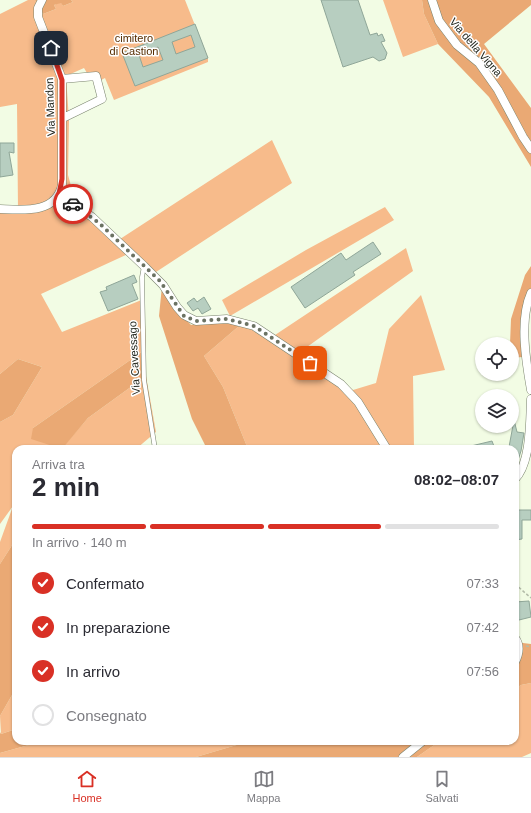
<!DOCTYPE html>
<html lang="it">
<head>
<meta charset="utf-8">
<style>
	:root { --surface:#fff; --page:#f7f7f7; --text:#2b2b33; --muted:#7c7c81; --line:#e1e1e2; --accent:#d93025 }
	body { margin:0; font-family:Helvetica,sans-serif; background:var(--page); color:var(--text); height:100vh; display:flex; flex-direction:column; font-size:15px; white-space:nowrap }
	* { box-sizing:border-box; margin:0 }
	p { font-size:13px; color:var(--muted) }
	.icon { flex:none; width:22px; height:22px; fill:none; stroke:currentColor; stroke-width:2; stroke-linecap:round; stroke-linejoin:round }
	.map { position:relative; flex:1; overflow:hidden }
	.sheet { position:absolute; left:12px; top:445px; width:507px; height:300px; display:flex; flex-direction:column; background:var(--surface); border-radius:12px; box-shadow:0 1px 3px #0004 }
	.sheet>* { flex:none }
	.buttons { position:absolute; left:475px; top:337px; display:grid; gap:8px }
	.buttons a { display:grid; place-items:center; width:44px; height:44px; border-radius:50%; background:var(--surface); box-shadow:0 1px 3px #0004; font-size:20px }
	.pin { position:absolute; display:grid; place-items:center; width:34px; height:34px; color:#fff; margin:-17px; border-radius:8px; box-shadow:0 2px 6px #0006 }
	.courier { position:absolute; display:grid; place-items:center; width:40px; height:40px; margin:-20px; border:3px solid #d93025; border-radius:50%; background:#fff; color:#222; box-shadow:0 1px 5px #0007 }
	.head em { font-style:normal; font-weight:600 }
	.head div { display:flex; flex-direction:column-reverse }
	.head { display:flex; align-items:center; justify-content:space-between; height:68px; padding:0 20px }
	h1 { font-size:26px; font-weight:600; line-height:30px }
	.bar { display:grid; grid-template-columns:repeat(4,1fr); gap:6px 4px; align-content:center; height:48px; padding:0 20px }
	.bar i { height:5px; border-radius:3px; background:var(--line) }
	.bar .active { background:var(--accent) }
	.bar p { grid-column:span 4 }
	ol { padding:0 20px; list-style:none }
	li { display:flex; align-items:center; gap:12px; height:44px }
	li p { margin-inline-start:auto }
	li .icon { padding:4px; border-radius:50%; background:var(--accent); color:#fff; stroke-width:4 }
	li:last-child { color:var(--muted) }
	li i { width:22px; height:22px; border:2px solid var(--line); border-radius:50% }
	.tabs { display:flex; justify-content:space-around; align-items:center; height:56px; border-top:1px solid var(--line); background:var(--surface); font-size:11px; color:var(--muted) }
	.tabs a { display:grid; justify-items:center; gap:2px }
	.tabs .active { color:var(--accent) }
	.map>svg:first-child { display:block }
	.green { fill:#f7bb8b }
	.forest { fill:#eaa974 }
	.building { fill:#b7cec0; stroke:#8fa698; fill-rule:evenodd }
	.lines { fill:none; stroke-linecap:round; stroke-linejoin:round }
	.service-casing { stroke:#7a836e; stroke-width:5 }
	.minor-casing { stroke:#7a836e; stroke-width:9 }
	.path { stroke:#b3bca8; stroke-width:1.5; stroke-dasharray:3 2; stroke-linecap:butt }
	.service { stroke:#fff; stroke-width:4 }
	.minor { stroke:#fff; stroke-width:8 }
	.done { stroke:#6b7263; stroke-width:4; stroke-dasharray:0 7.2 }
	.route { stroke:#d93025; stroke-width:5 }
	.labels { text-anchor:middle; stroke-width:3; stroke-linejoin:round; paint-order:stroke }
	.park-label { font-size:11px; fill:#552c00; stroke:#fff }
	.street-label { font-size:11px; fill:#23271e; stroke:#fff }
</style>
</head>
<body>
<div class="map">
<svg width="531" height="757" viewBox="0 0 531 757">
	<rect width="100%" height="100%" fill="#f2fce4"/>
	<path class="green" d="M28 0H35L43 14 56 9 54 5 61 2 63 6 73 2 71 0H185L208 58V62L114 100 105 78 101 80 87 73 84 68 66 76 69 120 68 175 73 193 117 241 272 140 292 183 156 272 128 254 41 294 62 332 144 299 146 349 33 428 62 448 88 418 146 376 156 432 136 449H16V539L0 564V542L13 506 0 524V422L13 415 42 367 18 359 0 374V210H18L17 104 0 107V14Z
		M383 0H422L424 14 438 44 403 57Z
		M385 207 394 220 230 316 222 300 306 250Z
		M406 248 413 271 300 352 353 390 376 383 389 329 421 295 445 370 413 376 414 449H248L223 387 204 356 246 320 275 335Z
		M531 683V753L522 757H417L440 741H515V689L521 685Z
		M16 688V729L1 734 0 716Z
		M43 741H250L196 757H0V753Z"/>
	<path class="forest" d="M35 0H71L73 2 63 6 61 3 54 5 56 9 43 14Z
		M422 0H531V5L484 44 531 108V167L489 97 438 44 424 14Z
		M531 266V290L521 319 522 357 512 358V344H510L511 319 525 275Z
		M162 286 177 310 191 325 230 316 246 320 204 356 223 387 248 449H207L192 419 159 316Z
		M146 349V376L88 418 62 449 31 439 33 428Z
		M18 359 42 367 13 415 0 422V374Z
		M16 539V688L0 716V564Z
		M515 642 531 644V683L521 685 515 689Z
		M16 729V741H43L0 753V732L1 734Z
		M250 741H440L417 757H196Z"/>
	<path class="building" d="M321 0H358L370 35 377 33 378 36 382 34 385 41 381 42 387 53 385 59 379 61 373 57 343 67Z
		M195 24 208 58 135 86 122 53ZM191 35 195 47 176 54 172 42ZM158 47 163 60 143 67 139 55Z
		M0 143H14V153L9 152 13 175 0 177Z
		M373 242 381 254 353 272 355 275 305 308 291 287 341 253 346 260Z
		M134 275 137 282 132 284 138 299 108 311 100 292 107 290 106 287Z
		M204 297 211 309 202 314 198 308 193 311 187 303 194 298 197 302Z
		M514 420 517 432 524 433 521 451 515 469V449L509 447Z
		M492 441 495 449H472L471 446Z
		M515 510H531V520H522V539L515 540Z
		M529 601 531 617 515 621V602Z"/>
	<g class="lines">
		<g class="service-casing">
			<path id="service" d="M144 266 142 277 144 380 155 449"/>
		</g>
		<g class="minor-casing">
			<path id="minor" d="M432 0 439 21 457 45 479 63 498 90 523 137 531 149
				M62 79 96 76 102 99 63 118
				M59 194 92 217 144 266 163 285 177 307 184 315 196 321 227 319 254 326 341 384 358 402 387 449
				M0 209C23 210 56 214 62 185V79L38 17V8L42 0
				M531 293C519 320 526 362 531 390
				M515 479C531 463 530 421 531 399
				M515 638C521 646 519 654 515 662
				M403 757 423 741"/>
		</g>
		<path class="path" d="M515 584 531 598
			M526 646 531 647"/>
		<use href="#service" class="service"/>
		<use href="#minor" class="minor"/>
	</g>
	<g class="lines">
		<path class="done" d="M73 204 99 223 160 281 184 316 196 321 227 319 254 326 310 363"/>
		<path class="route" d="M51 48 62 80V179L59 194 73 204"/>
	</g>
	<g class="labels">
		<g class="park-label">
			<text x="134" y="42">cimitero<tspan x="134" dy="13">di Castion</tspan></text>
		</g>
		<g class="street-label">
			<text transform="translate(476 47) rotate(49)" y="4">Via della Vigna</text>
			<text transform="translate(50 107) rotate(-92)" y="4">Via Mandon</text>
			<text transform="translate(134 358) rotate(-93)" y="4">Via Cavessago</text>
		</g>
	</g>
</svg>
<div class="buttons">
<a><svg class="icon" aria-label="locate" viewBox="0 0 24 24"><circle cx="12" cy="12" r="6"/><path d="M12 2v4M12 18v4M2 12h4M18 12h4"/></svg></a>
<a><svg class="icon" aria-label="layers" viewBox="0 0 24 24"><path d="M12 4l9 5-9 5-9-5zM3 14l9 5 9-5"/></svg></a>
</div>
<div class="pin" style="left:310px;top:363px;background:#ea580c"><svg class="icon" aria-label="bag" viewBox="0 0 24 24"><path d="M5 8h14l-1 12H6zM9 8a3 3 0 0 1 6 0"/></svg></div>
<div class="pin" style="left:51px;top:48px;background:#1f2937"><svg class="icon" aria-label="home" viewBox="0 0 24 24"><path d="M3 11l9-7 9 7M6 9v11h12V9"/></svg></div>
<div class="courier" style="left:73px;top:204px"><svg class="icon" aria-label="car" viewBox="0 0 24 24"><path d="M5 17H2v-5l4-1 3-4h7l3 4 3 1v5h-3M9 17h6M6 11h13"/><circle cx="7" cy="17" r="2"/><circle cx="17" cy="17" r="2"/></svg></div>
<section class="sheet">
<div class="head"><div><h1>2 min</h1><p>Arriva tra</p></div><em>08:02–08:07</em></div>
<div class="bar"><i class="active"></i><i class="active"></i><i class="active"></i><i></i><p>In arrivo · 140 m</p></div>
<ol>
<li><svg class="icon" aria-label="check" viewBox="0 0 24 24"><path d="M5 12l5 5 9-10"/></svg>Confermato<p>07:33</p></li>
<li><svg class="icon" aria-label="check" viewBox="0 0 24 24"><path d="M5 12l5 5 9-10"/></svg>In preparazione<p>07:42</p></li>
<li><svg class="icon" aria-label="check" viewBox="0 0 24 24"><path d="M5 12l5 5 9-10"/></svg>In arrivo<p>07:56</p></li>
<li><i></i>Consegnato</li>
</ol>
</section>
</div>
<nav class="tabs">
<a class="active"><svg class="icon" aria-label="home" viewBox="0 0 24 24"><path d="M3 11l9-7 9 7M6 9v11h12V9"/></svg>Home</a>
<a><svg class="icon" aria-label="map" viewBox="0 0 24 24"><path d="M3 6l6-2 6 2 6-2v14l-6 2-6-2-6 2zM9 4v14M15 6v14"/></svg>Mappa</a>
<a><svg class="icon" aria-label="saved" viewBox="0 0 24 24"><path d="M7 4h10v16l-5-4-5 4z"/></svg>Salvati</a>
</nav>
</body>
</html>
